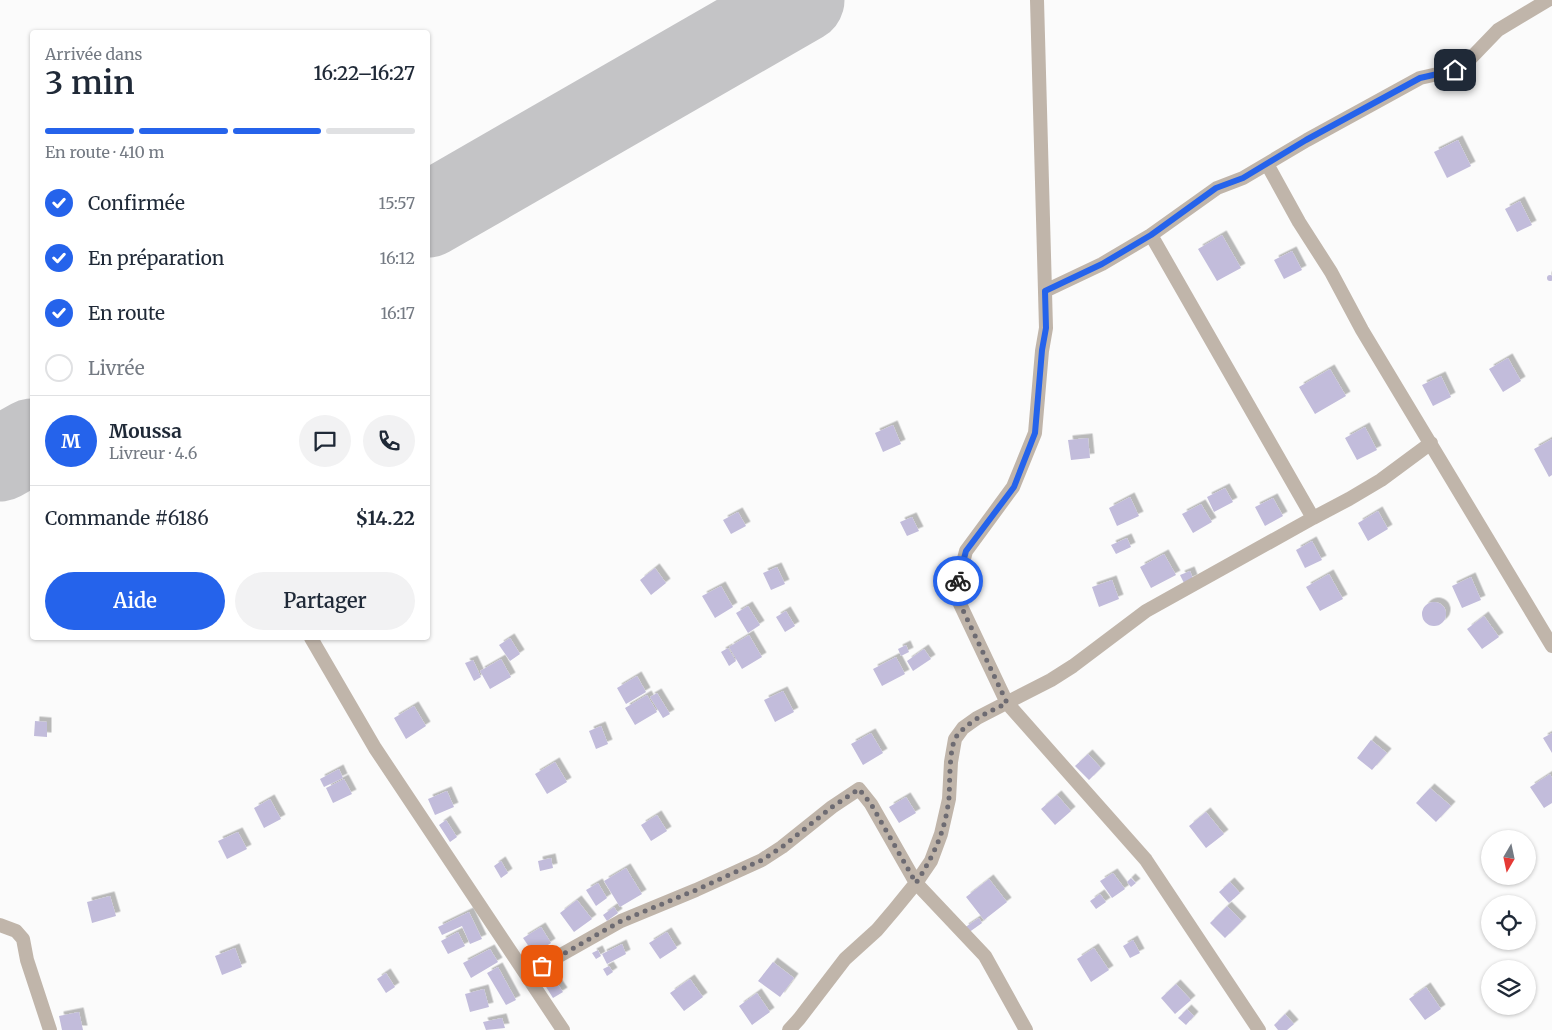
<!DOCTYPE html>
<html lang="fr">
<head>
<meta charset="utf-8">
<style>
	:root { --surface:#fff; --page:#f2f2f3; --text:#1f2937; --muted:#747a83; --line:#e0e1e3; --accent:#2563eb }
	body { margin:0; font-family:Merriweather,serif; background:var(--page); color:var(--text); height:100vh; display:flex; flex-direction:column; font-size:19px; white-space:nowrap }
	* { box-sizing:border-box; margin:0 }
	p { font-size:16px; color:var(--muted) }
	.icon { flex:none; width:28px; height:28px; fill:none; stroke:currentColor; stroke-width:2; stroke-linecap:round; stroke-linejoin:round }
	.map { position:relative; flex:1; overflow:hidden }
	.details { position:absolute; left:30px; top:30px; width:400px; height:610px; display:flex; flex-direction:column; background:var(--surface); border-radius:5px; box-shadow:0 1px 4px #0004 }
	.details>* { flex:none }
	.needle { width:32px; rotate:189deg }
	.buttons { position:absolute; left:1481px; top:830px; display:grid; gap:10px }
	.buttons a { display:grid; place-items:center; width:55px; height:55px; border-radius:50%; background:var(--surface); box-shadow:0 1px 4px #0004; font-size:25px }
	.pin { position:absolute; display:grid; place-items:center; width:42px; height:42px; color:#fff; margin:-21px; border-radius:10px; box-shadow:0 2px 8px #0006 }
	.courier { position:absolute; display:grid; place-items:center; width:50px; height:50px; margin:-25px; border:4px solid #2563eb; border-radius:50%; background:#fff; color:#222; box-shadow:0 1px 6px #0007 }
	.headline em { font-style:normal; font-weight:600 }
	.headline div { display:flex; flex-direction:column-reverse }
	.headline { display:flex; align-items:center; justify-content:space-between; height:85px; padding:0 15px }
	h1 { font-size:32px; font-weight:600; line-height:38px }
	.bar { display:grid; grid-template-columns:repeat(4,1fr); gap:8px 5px; align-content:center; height:60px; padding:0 15px }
	.bar i { height:6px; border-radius:4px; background:var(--line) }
	.bar .selected { background:var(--accent) }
	.bar p { grid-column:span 4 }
	.line { display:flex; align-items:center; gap:12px; padding:0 15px; border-top:1px solid var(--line) }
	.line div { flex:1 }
	.round { display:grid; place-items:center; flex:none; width:52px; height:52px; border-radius:26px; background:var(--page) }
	ol { padding:0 15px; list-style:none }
	li { display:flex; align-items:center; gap:15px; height:55px }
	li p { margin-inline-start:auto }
	li .icon { padding:5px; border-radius:50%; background:var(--accent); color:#fff; stroke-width:4 }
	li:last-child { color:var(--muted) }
	li i { width:28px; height:28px; border:2px solid var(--line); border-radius:50% }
	.button { display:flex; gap:10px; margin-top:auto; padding:10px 15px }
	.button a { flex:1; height:58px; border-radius:30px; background:var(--accent); color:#fff; font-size:20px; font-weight:600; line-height:58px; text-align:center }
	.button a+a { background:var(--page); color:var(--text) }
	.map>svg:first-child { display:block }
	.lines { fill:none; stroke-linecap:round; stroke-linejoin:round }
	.runway { stroke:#c4c4c6; stroke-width:85 }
	.building { fill:#c2bcdb; filter:url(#shadow) }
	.street { stroke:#c0b5aa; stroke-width:14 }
	.done { stroke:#6d6b72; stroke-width:5; stroke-dasharray:0 9 }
	.route { stroke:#2563eb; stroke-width:6 }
</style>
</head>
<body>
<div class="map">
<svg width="1552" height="1030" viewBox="0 0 1552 1030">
	<defs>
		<filter id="shadow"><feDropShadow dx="4.5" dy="-4.5" stdDeviation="0" flood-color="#0004"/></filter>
	</defs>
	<rect width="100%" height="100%" fill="#fbfbfb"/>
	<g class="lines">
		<path class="runway" d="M428 215 802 0
			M0 459 32 441"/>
	</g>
	<path class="building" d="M1458 140 1471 166 1447 178 1434 152Z
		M1520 201 1532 225 1517 232 1505 209Z
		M1222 235 1241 268 1217 281 1198 249Z
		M1292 251 1302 270 1284 279 1274 260Z
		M1547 278a3 3 0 1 1 6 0a3 3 0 1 1-6 0Z
		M1508 358 1521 381 1503 392 1489 369Z
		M1330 369 1346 396 1315 414 1299 387Z
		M1441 376 1451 397 1433 406 1422 385Z
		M893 425 901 444 883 452 875 433Z
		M1365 427 1377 450 1357 460 1345 438Z
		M1088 438 1090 458 1071 460 1068 440Z
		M1552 439V475L1549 477 1534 449Z
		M1225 488 1233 502 1214 512 1207 497Z
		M1130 497 1139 516 1117 526 1109 508Z
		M1273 498 1283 516 1265 526 1255 507Z
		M1201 504 1212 522 1193 533 1182 514Z
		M1378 511 1388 529 1368 541 1358 523Z
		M738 512 746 526 731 534 723 520Z
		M912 517 919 531 907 536 900 522Z
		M1127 538 1131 547 1116 554 1111 545Z
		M1312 541 1322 560 1305 568 1296 550Z
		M1164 554 1176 575 1151 588 1140 567Z
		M777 567 785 584 771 590 763 573Z
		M655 568 666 583 651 595 640 580Z
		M1190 571 1193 579 1184 583 1180 575Z
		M1329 574 1343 599 1320 611 1306 587Z
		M1471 577 1481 600 1462 608 1452 586Z
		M1112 580 1119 599 1099 607 1092 587Z
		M721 586 733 607 715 618 702 596Z
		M1422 614a12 12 0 1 1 24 0a12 12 0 1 1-24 0Z
		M748 606 760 625 748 633 736 613Z
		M786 611 795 626 785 632 776 617Z
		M1484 616 1499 637 1482 649 1467 629Z
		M749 635 762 657 742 669 729 647Z
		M510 638 520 654 510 661 499 645Z
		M906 645 909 652 901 656 898 649Z
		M728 648 736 661 729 666 721 652Z
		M924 649 931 659 913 671 907 661Z
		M896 657 905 674 882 686 873 669Z
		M501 659 511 677 490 689 480 671Z
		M473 660 481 677 474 681 465 663Z
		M637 676 646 692 626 704 617 688Z
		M783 691 794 712 775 722 764 700Z
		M657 693 670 714 663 718 650 697Z
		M647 695 657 712 635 725 625 708Z
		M414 706 426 726 406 739 394 718Z
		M35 721 47 722V737L34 736Z
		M601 726 608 744 596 749 589 731Z
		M871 733 883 753 863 765 851 744Z
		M1552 733V753L1543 738Z
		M1371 740 1387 753 1372 770 1357 758Z
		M1088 754 1101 768 1089 780 1075 766Z
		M555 762 567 782 547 794 535 774Z
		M339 769 343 778 324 787 320 779Z
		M1550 774 1552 778V803L1544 808 1530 787Z
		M344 779 352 794 333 803 326 788Z
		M1430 788 1451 806 1436 822 1416 803Z
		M447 791 454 807 435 815 428 799Z
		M1057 795 1071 811 1055 825 1041 809Z
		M906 797 916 813 899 823 889 807Z
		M270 799 281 819 264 828 254 808Z
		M1206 812 1224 834 1206 848 1189 826Z
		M657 815 667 831 651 841 641 825Z
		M446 820 457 837 450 842 439 825Z
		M238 832 247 849 227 859 218 841Z
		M551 858 553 868 540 871 538 861Z
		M501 861 508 873 501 878 494 866Z
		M626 868 642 894 620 907 604 881Z
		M1113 873 1125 889 1112 898 1100 881Z
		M1131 878 1136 883 1131 887 1127 882Z
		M989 879 1007 902 984 920 966 897Z
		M1230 882 1240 893 1229 903 1219 892Z
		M598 883 607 898 596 906 586 890Z
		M1100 894 1106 902 1096 909 1090 901Z
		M110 896 116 916 92 923 87 902Z
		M577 900 592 919 574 932 560 913Z
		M1227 906 1242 921 1225 938 1210 923Z
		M614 907 618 913 607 921 603 915Z
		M469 912 482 939 470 944 462 926 442 935 438 927Z
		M979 918 982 923 968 933 964 928Z
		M541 927 551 943 534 954 523 938Z
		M458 932 465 946 448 954 441 941Z
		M667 932 677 948 660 959 649 943Z
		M1133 940 1140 953 1130 958 1123 946Z
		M622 944 626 954 607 964 602 954Z
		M235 948 242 967 222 975 215 956Z
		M1094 948 1109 970 1091 982 1077 959Z
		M490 949 498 962 471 978 463 963Z
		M598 950 601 956 596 959 592 953Z
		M773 962 794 978 780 997 758 981Z
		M609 966 613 972 607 976 603 969Z
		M498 967 516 1000 506 1005 487 973Z
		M386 973 395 987 386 993 377 979Z
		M552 976 563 992 553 998 543 982Z
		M690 979 703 997 684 1011 670 993Z
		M1176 984 1191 1000 1175 1014 1161 998Z
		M1426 987 1441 1009 1425 1020 1409 999Z
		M484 989 489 1007 470 1012 465 994Z
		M757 993 770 1012 752 1025 739 1006Z
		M1187 1009 1194 1016 1186 1025 1178 1018Z
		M79 1012 83 1030H62L59 1016Z
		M1285 1014 1294 1024 1287 1030H1278L1274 1025Z
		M502 1018 505 1028 486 1030 483 1022Z"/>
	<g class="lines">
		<path class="street" d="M1037 0 1046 328 1042 351 1035 433 1013 487 966 551 958 582 960 604 1007 703 1146 860 1259 1030
			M1267 164 1299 222 1331 272 1362 330 1552 646
			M1151 235 1313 518
			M1045 291 1102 264 1151 235 1217 188 1243 178 1307 140 1420 78 1455 70 1471 58 1498 30 1548 0
			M311 638 375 748 563 1030
			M0 925 16 931 23 939 27 960 50 1030
			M527 974 621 921 696 890 762 860 782 847 832 807 859 789 871 804 916 883 985 956 1026 1030
			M789 1030 799 1019 845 959 877 930 894 910 916 883 931 861 941 834 949 799 951 762 955 739 963 728 977 718 1051 680 1073 666 1146 611 1313 518 1349 499 1381 480 1431 443"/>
	</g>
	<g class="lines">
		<path class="done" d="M542 966 621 921 696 890 762 860 782 847 832 807 859 789 871 804 916 883C934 855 945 832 949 798 950 783 949 748 956 737 969 720 989 712 1007 703L960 604 958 581"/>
		<path class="route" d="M958 581 966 551 1014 487 1035 433 1042 350 1046 328 1045 291 1102 264 1151 235 1216 188 1243 178 1306 140 1420 78 1455 70"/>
	</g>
</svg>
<div class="buttons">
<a><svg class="needle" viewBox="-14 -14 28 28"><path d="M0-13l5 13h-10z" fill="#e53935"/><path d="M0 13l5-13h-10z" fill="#747a83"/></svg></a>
<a><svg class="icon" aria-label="locate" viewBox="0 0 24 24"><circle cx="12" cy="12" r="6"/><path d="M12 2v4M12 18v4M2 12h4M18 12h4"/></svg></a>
<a><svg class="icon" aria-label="layers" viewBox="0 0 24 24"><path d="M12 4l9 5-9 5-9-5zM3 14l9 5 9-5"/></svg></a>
</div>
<div class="pin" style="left:542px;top:966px;background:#ea580c"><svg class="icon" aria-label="bag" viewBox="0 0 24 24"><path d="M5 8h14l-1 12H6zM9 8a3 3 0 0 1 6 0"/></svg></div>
<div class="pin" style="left:1455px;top:70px;background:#1f2937"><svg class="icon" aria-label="home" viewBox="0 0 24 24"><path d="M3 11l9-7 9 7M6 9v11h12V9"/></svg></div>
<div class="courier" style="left:958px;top:581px"><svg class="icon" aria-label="bike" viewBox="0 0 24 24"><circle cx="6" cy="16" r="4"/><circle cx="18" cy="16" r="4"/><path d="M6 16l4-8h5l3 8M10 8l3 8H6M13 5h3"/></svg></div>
<section class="details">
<div class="headline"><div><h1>3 min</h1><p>Arrivée dans</p></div><em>16:22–16:27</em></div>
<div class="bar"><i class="selected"></i><i class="selected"></i><i class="selected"></i><i></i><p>En route · 410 m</p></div>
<ol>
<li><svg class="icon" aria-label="check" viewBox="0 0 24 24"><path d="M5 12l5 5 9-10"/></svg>Confirmée<p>15:57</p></li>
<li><svg class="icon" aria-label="check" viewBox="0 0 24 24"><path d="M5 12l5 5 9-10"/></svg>En préparation<p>16:12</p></li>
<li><svg class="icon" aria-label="check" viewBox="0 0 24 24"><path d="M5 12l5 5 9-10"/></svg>En route<p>16:17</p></li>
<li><i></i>Livrée</li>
</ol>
<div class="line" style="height:90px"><b class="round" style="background:var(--accent);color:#fff">M</b><div><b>Moussa</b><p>Livreur · 4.6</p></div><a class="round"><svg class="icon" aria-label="chat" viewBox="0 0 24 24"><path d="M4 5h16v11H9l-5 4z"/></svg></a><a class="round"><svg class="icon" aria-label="phone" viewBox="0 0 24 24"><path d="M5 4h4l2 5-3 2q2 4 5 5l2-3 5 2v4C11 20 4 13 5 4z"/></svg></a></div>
<div class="line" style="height:65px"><div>Commande #6186</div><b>$14.22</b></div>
<div class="button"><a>Aide</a><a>Partager</a></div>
</section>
</div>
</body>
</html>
